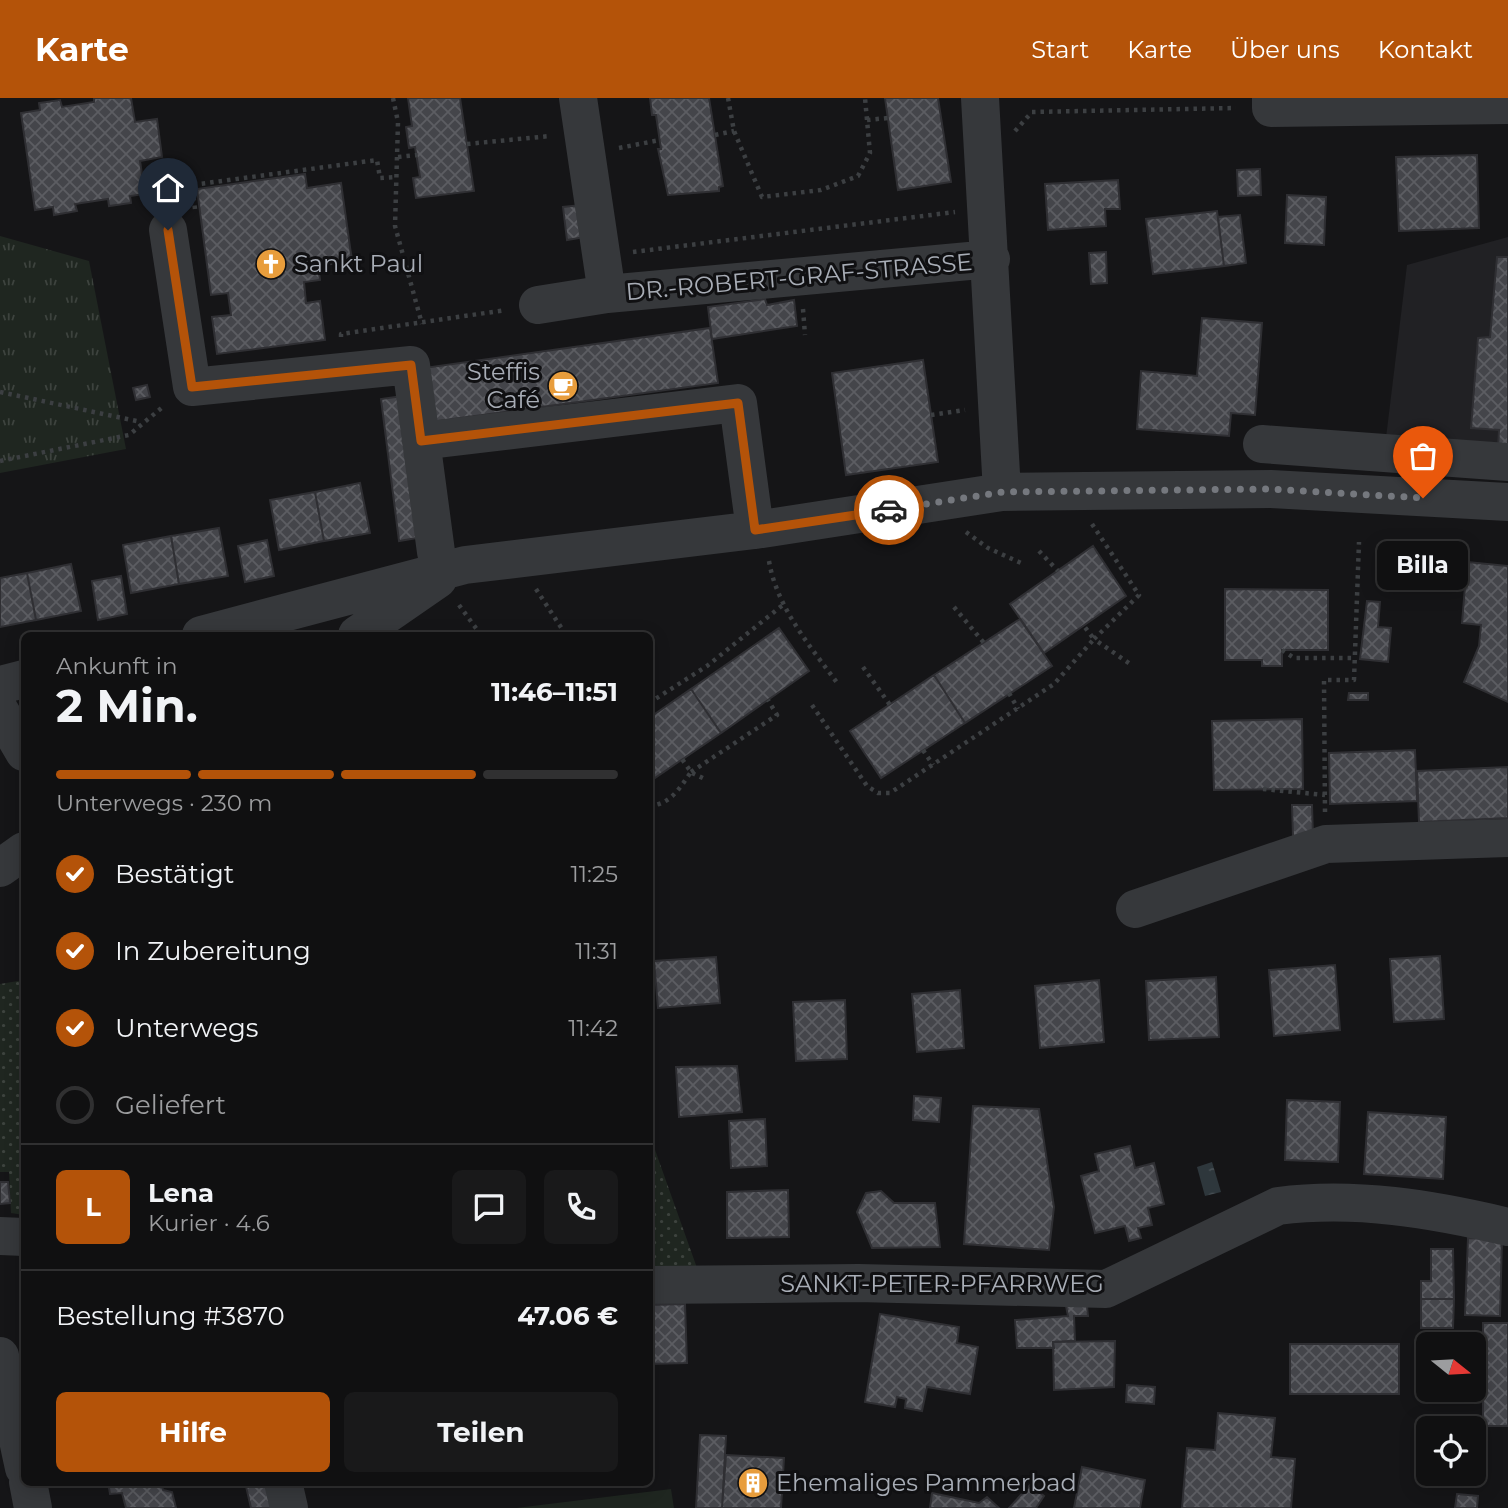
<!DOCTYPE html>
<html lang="de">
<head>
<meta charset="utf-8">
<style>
	:root { --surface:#101011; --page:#19191a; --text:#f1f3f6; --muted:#9c9d9f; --line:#303031; --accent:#b45309 }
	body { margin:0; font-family:Montserrat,sans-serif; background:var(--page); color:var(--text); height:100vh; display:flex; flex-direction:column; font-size:26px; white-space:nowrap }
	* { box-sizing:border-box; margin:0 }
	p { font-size:23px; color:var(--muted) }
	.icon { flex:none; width:38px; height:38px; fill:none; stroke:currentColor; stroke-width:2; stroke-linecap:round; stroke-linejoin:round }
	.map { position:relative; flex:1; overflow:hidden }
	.side { position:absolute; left:21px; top:534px; width:632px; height:854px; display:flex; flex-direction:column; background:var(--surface); border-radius:10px; box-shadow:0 4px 18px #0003,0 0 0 2px var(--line) }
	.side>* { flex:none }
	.needle { width:46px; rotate:108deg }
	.fabs { position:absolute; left:1416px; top:1234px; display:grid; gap:14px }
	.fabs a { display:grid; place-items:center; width:70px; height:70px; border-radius:10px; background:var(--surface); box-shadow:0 4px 18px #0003,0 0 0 2px var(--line); font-size:35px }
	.pin { position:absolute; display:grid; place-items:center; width:60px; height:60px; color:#fff; margin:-72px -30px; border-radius:50% 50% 50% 0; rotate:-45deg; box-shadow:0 0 7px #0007 }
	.pin .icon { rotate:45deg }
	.courier { position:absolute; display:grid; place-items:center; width:70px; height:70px; margin:-35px; border:5px solid #b45309; border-radius:50%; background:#fff; color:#222; box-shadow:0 2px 9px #0007 }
	.bubble { position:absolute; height:49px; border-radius:10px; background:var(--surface); box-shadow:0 4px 18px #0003,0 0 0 2px var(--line); font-size:23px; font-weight:700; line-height:49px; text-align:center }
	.headline em { font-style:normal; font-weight:700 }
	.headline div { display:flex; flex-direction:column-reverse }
	.headline { display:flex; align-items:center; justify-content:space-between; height:119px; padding:0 35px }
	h1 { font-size:46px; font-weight:700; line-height:52px }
	.bar { display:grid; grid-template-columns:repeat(4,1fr); gap:10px 7px; align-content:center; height:84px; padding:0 35px }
	.bar i { height:9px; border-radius:5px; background:var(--line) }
	.bar .selected { background:var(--accent) }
	.bar p { grid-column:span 4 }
	.line { display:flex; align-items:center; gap:18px; padding:0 35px; border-top:2px solid var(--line) }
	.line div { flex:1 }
	.round { display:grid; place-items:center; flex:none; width:74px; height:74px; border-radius:10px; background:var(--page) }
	ol { padding:0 35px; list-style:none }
	li { display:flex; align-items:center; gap:21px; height:77px }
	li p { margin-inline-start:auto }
	li .icon { padding:7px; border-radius:50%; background:var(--accent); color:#fff; stroke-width:4 }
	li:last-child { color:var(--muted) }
	li i { width:38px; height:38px; border:4px solid var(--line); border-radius:50% }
	.button { display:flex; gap:14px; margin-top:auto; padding:14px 35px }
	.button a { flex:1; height:80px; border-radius:10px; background:var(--accent); color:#fff; font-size:28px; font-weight:700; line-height:80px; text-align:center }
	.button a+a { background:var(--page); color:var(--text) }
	header { display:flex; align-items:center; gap:42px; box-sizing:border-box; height:98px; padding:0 35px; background:var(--accent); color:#fff }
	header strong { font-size:33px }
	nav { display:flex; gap:38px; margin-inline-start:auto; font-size:24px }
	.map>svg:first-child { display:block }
	.built { fill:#212124 }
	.grass { fill:#1f2620 }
	.park { fill:url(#park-tufts) }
	.garden { fill:url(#garden-dots) }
	.water { fill:url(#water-ripples) }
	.building { fill:url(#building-cross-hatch); stroke:#2f2f33; stroke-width:2 }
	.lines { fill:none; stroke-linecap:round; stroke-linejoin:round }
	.path { stroke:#3c3f42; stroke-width:4.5; stroke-dasharray:3.5 5; stroke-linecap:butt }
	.minor { stroke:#36383b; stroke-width:38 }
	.done { stroke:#75787e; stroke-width:7; stroke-dasharray:0 12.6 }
	.route { stroke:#b45309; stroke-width:9 }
	.labels { text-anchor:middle; stroke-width:6; stroke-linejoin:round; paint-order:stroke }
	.poi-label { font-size:24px; fill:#a8adb6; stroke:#101012; text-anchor:start }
	.street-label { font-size:24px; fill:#a8adb6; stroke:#101012 }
</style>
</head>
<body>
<header>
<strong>Karte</strong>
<nav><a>Start</a><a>Karte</a><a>Über uns</a><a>Kontakt</a></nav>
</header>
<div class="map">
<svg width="1508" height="1410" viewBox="0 0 1508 1410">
	<defs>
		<pattern id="park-tufts" width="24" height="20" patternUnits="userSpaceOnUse" patternTransform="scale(1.75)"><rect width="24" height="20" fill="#1f2620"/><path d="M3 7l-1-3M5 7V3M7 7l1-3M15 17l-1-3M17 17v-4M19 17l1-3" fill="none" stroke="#3d433e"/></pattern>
		<pattern id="garden-dots" width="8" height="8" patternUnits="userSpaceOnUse" patternTransform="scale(1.75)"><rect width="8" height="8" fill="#1f2620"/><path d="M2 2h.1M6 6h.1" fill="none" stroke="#3d433e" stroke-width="1.8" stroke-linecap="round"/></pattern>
		<pattern id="water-ripples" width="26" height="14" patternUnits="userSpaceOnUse" patternTransform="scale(1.75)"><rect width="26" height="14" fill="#2e373c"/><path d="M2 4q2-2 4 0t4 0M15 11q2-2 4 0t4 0" fill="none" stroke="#495156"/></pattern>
		<pattern id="building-cross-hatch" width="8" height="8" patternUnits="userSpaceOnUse" patternTransform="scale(1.75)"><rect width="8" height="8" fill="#44454a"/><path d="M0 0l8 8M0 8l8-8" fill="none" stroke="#5c5d62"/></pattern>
	</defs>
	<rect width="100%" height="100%" fill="#151517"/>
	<path class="built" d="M1508 139V355L1385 348 1407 167Z"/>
	<path class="grass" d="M671 1391 674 1410H516Z"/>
	<path class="park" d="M0 138 89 163 126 351 0 375Z"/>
	<path class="garden" d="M24 882V1117L11 1115 9 1074H0V886Z
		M649 1035 697 1170 649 1171Z"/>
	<path class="water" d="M1212 1064 1221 1094 1205 1098 1197 1069Z"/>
	<path class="building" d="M94 0H131L135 24 157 21 162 59 140 63 145 96 130 98 131 105 109 108 108 101 75 106 77 113 54 117 53 109 35 112 21 15 40 12 39 5 60 2 62 9 94 4Z
		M408 0H460L474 93 416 100 413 80 420 79 415 49 409 50 406 29 412 28Z
		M650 0H709L723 88 719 89V93L668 97 658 51H661L656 17H652Z
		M885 0H938L951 84 898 92Z
		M1477 57 1479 130 1399 133 1396 59Z
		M1260 71 1261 97 1238 98 1237 72Z
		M305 76 307 90 341 85 352 163 318 168 320 182 304 184 306 205 320 203 325 242 217 256 212 219 231 217 228 195 211 197 197 91Z
		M1118 82 1120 111H1105L1106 128 1048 132 1045 86Z
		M1287 97 1326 99 1324 147 1285 145Z
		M581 107 585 139 567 142 563 109Z
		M1217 113 1224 168 1153 176 1146 121Z
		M1240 117 1246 165 1224 168 1218 119Z
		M1106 154 1107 185 1091 186 1089 155Z
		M1497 159H1508V349H1498L1499 332 1471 330 1478 240 1490 239Z
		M765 201 767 207 794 202 797 228 712 241 708 209Z
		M1202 220 1262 225 1255 317 1231 315 1229 338 1137 331 1141 273 1197 278Z
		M710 230 718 285 431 324 424 270Z
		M923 262 938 364 846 377 832 275Z
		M147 287 150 299 136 302 133 290Z
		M410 297 429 438 399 443 381 301Z
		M360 385 370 435 324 443 315 394Z
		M315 394 324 443 279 452 270 402Z
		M219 430 228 478 179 486 171 438Z
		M171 438 179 486 131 495 123 447Z
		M267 442 274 478 245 484 238 448Z
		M1093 448 1126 498 1044 555 1010 506Z
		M1467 464 1508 468V604L1464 584 1479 548 1481 527 1462 525Z
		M71 466 81 513 36 522 27 475Z
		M27 475 36 522 0 529V480Z
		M121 478 127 516 98 522 92 483Z
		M1225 491 1328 492V552H1282V568H1262V562H1225Z
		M1367 503 1380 504 1378 529 1391 530 1388 564 1360 561Z
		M1020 521 1052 568 965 625 934 577Z
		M779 530 809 573 721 635 691 591Z
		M934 577 965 625 881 680 850 633Z
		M691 591 721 635 649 684V620Z
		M1349 595H1368V602H1348Z
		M1302 621 1303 691 1214 692 1212 623Z
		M1415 652 1417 703 1330 706 1329 655Z
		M1508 669V720L1419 724 1417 673Z
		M1292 707H1312L1313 738H1293Z
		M1440 858 1444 921 1394 924 1390 861Z
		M716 859 720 905 658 910 654 863Z
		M1335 867 1340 932 1274 938 1269 872Z
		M1216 879 1219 939 1149 942 1146 883Z
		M1099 882 1104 944 1040 950 1035 888Z
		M960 892 964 950 917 954 912 896Z
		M845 902 847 961 796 963 793 904Z
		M737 968 742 1014 679 1019 676 969Z
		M914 998 941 1000 939 1024 913 1022Z
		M1287 1002 1340 1004 1338 1064 1285 1062Z
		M973 1008 1039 1011 1054 1109 1049 1152 964 1146Z
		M1368 1014 1446 1019 1443 1081 1364 1076Z
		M765 1021 767 1068 731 1070 729 1023Z
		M1130 1048 1135 1070 1154 1065 1164 1106 1148 1110 1152 1127 1138 1130 1141 1140 1129 1143 1125 1128 1095 1135 1081 1078 1099 1073 1095 1056Z
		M0 1084H8L10 1105 0 1106Z
		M788 1092 789 1139 727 1140V1094Z
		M881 1093 894 1105H935L940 1149 872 1150 857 1114 866 1095Z
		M1468 1140 1502 1141 1500 1218 1465 1217Z
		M1431 1151H1453L1454 1201H1421V1183H1431Z
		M1421 1201H1454L1453 1230H1421Z
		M685 1206 687 1265 649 1266V1207Z
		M1066 1208H1087L1088 1218H1074L1075 1243 1053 1244 1054 1250H1017L1015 1222 1068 1218Z
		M880 1216 959 1229 957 1245 978 1249 970 1296 927 1289 922 1313 905 1310 906 1301 897 1299 895 1309 865 1304Z
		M1483 1225H1508V1328H1483Z
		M1115 1243 1114 1289 1054 1292 1053 1244Z
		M1290 1246H1399V1296H1290Z
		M1127 1287 1155 1289 1154 1306 1126 1304Z
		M1218 1315 1275 1320 1271 1359 1295 1361 1291 1410H1182L1187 1350 1215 1352Z
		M700 1337 726 1338 722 1410H696Z
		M726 1357 784 1360 781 1410H722Z
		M1082 1369 1145 1382 1140 1410H1074Z
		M108 1384H161L163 1392 172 1394 176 1410H126L122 1395 110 1396Z
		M245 1384H269L274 1410H251Z
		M1030 1387 1044 1398 1036 1410H1009Z
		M932 1395 979 1405 987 1399 999 1410H930Z
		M1457 1396 1478 1398 1477 1410H1455Z"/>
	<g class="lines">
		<path class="path" d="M393 0 398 24 395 128 422 226
			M728 0 734 33 762 99 821 92 858 78 870 55 865 0
			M867 22 888 20
			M1015 33 1032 14 1236 10
			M715 37 734 33
			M467 46 550 38
			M619 50 660 42
			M398 59 417 57
			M195 111 192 87 377 62 380 80 397 79
			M633 154 955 114
			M803 211 805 237
			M341 239V236L506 212
			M0 294 141 324
			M931 317 965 312
			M0 363 129 337 165 307
			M1092 426 1139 497 1094 541 1133 568
			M966 434 988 450 1021 465
			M1039 453 1058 473
			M769 463C777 510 810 548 838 586
			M536 491 566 537
			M459 507 481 537
			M954 509 984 545
			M1282 552 1294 560H1352
			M863 569 890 607
			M1009 595 1018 611
			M649 605 707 568 784 506
			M812 607 867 688 878 695H890L1054 586 1094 541 1084 528
			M923 652 933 667
			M691 674 777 617 768 602
			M692 675 707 682
			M1263 691 1325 697
			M649 708C671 706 679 691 691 674L682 661
			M1325 714 1324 582H1354L1359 444"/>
		<path class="minor" d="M578 0 607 196
			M980 0 1002 394
			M1271 0V10L1508 7
			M168 132 192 289 411 267 436 454 441 472 438 481 357 537
			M538 207 607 196 991 161
			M421 343 738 305 755 432
			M1262 346 1508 364
			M201 537 465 467 755 432 1002 394 1271 391 1508 404
			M0 587 24 581
			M0 613 24 654
			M0 770 24 753
			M1135 811 1326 746 1508 740
			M0 1138 24 1139
			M649 1187 858 1185 1106 1191 1278 1108C1355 1098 1433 1111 1508 1129
			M0 1258 24 1370
			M28 1384 33 1410
			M283 1384 289 1410"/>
	</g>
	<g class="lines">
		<path class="done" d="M889 412 1002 394 1271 391 1423 400"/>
		<path class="route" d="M168 132 192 289 411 267 421 343 738 305 755 432 889 412"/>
	</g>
	<defs>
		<g id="church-disc" transform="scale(1.575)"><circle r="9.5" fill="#e89d3c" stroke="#101012"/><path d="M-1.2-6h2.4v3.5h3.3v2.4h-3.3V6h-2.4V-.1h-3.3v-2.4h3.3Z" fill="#fff"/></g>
		<g id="cafe-disc" transform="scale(1.575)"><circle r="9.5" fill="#e89d3c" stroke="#101012"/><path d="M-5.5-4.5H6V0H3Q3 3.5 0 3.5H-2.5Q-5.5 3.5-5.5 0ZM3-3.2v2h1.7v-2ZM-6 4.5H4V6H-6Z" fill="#fff"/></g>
		<g id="building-disc" transform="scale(1.575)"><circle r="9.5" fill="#e89d3c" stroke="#101012"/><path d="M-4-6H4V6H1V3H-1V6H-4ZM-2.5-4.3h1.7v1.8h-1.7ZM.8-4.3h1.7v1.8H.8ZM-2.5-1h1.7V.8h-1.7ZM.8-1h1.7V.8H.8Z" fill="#fff"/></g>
	</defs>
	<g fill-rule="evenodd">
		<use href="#church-disc" x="271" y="166"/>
		<use href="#cafe-disc" x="563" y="288"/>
		<use href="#building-disc" x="753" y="1385"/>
	</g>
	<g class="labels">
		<g class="poi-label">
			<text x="294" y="174">Sankt Paul</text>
			<text x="540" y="282" text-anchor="end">Steffis<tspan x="540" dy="28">Café</tspan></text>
			<text x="776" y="1393">Ehemaliges Pammerbad</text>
		</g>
		<g class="street-label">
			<text transform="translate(799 179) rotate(-5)" y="8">DR.-ROBERT-GRAF-STRASSE</text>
			<text x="942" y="1194">SANKT-PETER-PFARRWEG</text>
		</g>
	</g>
</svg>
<div class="fabs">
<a><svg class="needle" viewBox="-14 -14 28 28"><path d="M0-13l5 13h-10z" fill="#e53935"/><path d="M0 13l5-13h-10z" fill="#9c9d9f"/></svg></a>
<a><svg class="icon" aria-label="locate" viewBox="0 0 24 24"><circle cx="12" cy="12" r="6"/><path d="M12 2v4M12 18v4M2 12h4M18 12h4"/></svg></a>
</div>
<div class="pin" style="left:1423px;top:400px;background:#ea580c"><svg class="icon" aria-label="bag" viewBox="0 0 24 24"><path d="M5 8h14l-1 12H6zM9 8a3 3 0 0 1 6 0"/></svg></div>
<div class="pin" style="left:168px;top:132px;background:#1f2937"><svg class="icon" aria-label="home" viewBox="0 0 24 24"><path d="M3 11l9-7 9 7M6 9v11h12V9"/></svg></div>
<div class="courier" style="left:889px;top:412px"><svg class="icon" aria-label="car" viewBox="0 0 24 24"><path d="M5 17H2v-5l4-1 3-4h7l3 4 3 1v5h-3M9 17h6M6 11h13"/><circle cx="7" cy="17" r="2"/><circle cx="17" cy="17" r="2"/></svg></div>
<div class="bubble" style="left:1377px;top:443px;width:91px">Billa</div>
<section class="side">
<div class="headline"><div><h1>2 Min.</h1><p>Ankunft in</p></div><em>11:46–11:51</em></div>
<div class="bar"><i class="selected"></i><i class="selected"></i><i class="selected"></i><i></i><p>Unterwegs · 230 m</p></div>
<ol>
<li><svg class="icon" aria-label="check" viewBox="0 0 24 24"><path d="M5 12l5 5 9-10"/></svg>Bestätigt<p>11:25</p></li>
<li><svg class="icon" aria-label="check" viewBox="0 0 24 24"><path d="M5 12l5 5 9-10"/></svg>In Zubereitung<p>11:31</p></li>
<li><svg class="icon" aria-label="check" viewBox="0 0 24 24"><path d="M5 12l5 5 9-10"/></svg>Unterwegs<p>11:42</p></li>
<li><i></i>Geliefert</li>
</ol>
<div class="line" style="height:126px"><b class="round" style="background:var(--accent);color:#fff">L</b><div><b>Lena</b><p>Kurier · 4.6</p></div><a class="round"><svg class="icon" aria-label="chat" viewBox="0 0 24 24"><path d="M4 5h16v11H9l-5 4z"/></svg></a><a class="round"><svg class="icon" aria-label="phone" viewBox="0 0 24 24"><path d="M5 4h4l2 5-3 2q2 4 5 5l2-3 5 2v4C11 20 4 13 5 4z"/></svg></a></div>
<div class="line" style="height:91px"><div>Bestellung #3870</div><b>47.06 €</b></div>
<div class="button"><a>Hilfe</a><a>Teilen</a></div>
</section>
</div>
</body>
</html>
